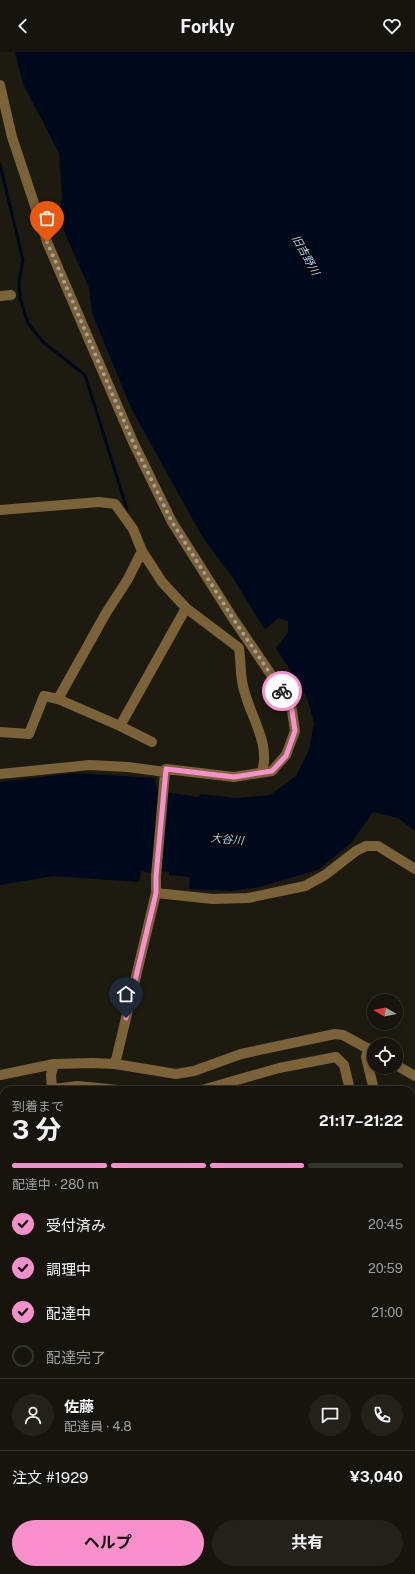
<!DOCTYPE html>
<html lang="ja">
<head>
<meta charset="utf-8">
<style>
	:root { --surface:#16140c; --page:#23211a; --text:#f1f3f6; --muted:#9e9e9d; --line:#35332d; --accent:#f890cb }
	body { margin:0; font-family:"Public Sans","Noto Sans JP",sans-serif; background:var(--page); color:var(--text); height:100vh; display:flex; flex-direction:column; font-size:15px; white-space:nowrap }
	* { box-sizing:border-box; margin:0 }
	p { font-size:13px; color:var(--muted) }
	.icon { flex:none; width:22px; height:22px; fill:none; stroke:currentColor; stroke-width:2; stroke-linecap:round; stroke-linejoin:round }
	.map { position:relative; flex:1; overflow:hidden }
	.panel { position:absolute; left:0px; top:1034px; width:415px; height:488px; display:flex; flex-direction:column; background:var(--surface); border-radius:12px 12px 0 0; box-shadow:0 2px 6px #0003,0 0 0 1px var(--line) }
	.panel>* { flex:none }
	.needle { width:26px; rotate:279deg }
	.buttons { position:absolute; left:367px; top:942px; display:grid; gap:8px }
	.buttons a { display:grid; place-items:center; width:36px; height:36px; border-radius:50%; background:var(--surface); box-shadow:0 2px 6px #0003,0 0 0 1px var(--line); font-size:20px }
	.pin { position:absolute; display:grid; place-items:center; width:34px; height:34px; color:#fff; margin:-41px -17px; border-radius:50% 50% 50% 0; rotate:-45deg; box-shadow:0 0 4px #0007 }
	.pin .icon { rotate:45deg }
	.courier { position:absolute; display:grid; place-items:center; width:40px; height:40px; margin:-20px; border:3px solid #f890cb; border-radius:50%; background:#fff; color:#222; box-shadow:0 1px 5px #0007 }
	.overview em { font-style:normal; font-weight:700 }
	.overview div { display:flex; flex-direction:column-reverse }
	.overview { display:flex; align-items:center; justify-content:space-between; height:68px; padding:0 12px }
	h1 { font-size:26px; font-weight:700; line-height:30px }
	.bar { display:grid; grid-template-columns:repeat(4,1fr); gap:6px 4px; align-content:center; height:48px; padding:0 12px }
	.bar i { height:5px; border-radius:3px; background:var(--line) }
	.bar .on { background:var(--accent) }
	.bar p { grid-column:span 4 }
	.line { display:flex; align-items:center; gap:10px; padding:0 12px; border-top:1px solid var(--line) }
	.line div { flex:1 }
	.round { display:grid; place-items:center; flex:none; width:42px; height:42px; border-radius:21px; background:var(--page) }
	ol { padding:0 12px; list-style:none }
	li { display:flex; align-items:center; gap:12px; height:44px }
	li p { margin-inline-start:auto }
	li .icon { padding:4px; border-radius:50%; background:var(--accent); color:#111; stroke-width:4 }
	li:last-child { color:var(--muted) }
	li i { width:22px; height:22px; border:2px solid var(--line); border-radius:50% }
	.action { display:flex; gap:8px; margin-top:auto; padding:8px 12px }
	.action a { flex:1; height:46px; border-radius:24px; background:var(--accent); color:#111; font-size:16px; font-weight:700; line-height:46px; text-align:center }
	.action a+a { background:var(--page); color:var(--text) }
	header { display:flex; justify-content:space-between; align-items:center; height:52px; padding:0 12px; background:var(--surface); font-size:18px; font-weight:700 }
	.map>svg:first-child { display:block }
	.water { fill:#00081b }
	.lines { fill:none; stroke-linecap:round; stroke-linejoin:round }
	.stream { stroke:#00081b; stroke-width:3 }
	.street { stroke:#7b6239; stroke-width:10 }
	.secondary { stroke:#b38a46; stroke-width:10 }
	.shaded-wall { fill:#312c07 }
	.building { fill:#5c5527; stroke:#736d44 }
	.done { stroke:#a3a298; stroke-width:4; stroke-dasharray:0 7.2 }
	.route { stroke:#f890cb; stroke-width:5 }
	.labels { text-anchor:middle; stroke-width:3.5; stroke-linejoin:round; paint-order:stroke }
	.water-label { font-size:11px; font-style:italic; fill:#a5cff6; stroke:#070603 }
</style>
</head>
<body>
<header><svg class="icon" aria-label="back" viewBox="0 0 24 24"><path d="M15 5l-7 7 7 7"/></svg>Forkly<svg class="icon" aria-label="heart" viewBox="0 0 24 24"><path d="M12 20l-8-8c-3-5 5-10 8-4 3-6 11-1 8 4z"/></svg></header>
<div class="map">
<svg width="415" height="1522" viewBox="0 0 415 1522">
	<rect width="100%" height="100%" fill="#1d1b10"/>
	<path class="water" d="M15 0H415V779L398 766 373 760 351 791 318 818 259 835 232 839 189 837 190 825 169 823V820L152 818 151 821 141 819 139 830 53 824 0 833V730L75 721 154 726 159 739 198 745 201 742 236 746 270 743 296 724 309 698 314 671 306 643 276 596 288 580V569L278 566 265 578 233 526 203 486 131 356 92 261 89 236 59 168 62 143 59 101 23 32Z"/>
	<g class="lines">
		<path class="stream" d="M0 112 23 208 19 229 20 246 28 271 43 290 85 323 127 457
			M411 1205 413 1204 412 1177 415 1175"/>
		<path class="street" d="M0 33 12 85 47 190 133 390 172 470 234 568 291 652 295 679 286 703 272 719 234 725 166 717 165 720 128 715 90 713 0 722
			M0 244 11 243
			M0 458 99 450 115 452 133 477 142 499 162 530 186 556 239 596C241 609 240 621 243 634 249 663 271 690 262 720
			M120 674 58 647 106 561 128 527 142 499
			M0 680 29 682 44 644 58 647
			M152 690 120 674 186 556
			M156 841 213 847 248 846 305 834 325 823 356 799 366 794H378L415 817
			M368 996 366 1005 374 1038
			M115 1012 156 841V824L165 720
			M396 1013 415 1024
			M0 1023 54 1012 93 1011 115 1012 176 1022 194 1019 241 1002 335 982 343 983 374 1000
			M45 1038 78 1034 118 1038
			M52 1038 51 1023 54 1012
			M202 1038 279 1016 336 1005 344 1013 350 1038
			M0 1048 4 1047
			M411 1143 415 1153
			M0 1157 4 1181
			M0 1402 4 1400
			M52 1518 94 1522"/>
		<path class="secondary" d="M411 1119 415 1117
			M0 1221 4 1220
			M35 1522 36 1518"/>
	</g>
	<path class="shaded-wall" d="M0 1473H4V1483L0 1482Z"/>
	<path class="building" d="M4 1411V1473H0V1412Z"/>
	<g class="lines">
		<path class="done" d="M47 190 133 390 172 470 234 568 282 639"/>
		<path class="route" d="M126 966 156 841V824L166 717 234 725 272 719 286 704 295 679 291 652 282 639"/>
	</g>
	<g class="labels">
		<g class="water-label">
			<text transform="translate(306 203) rotate(61)" y="4">旧吉野川</text>
			<text transform="translate(227 787) rotate(5)" y="4">大谷川</text>
		</g>
	</g>
</svg>
<div class="buttons">
<a><svg class="needle" viewBox="-14 -14 28 28"><path d="M0-13l5 13h-10z" fill="#e53935"/><path d="M0 13l5-13h-10z" fill="#9e9e9d"/></svg></a>
<a><svg class="icon" aria-label="locate" viewBox="0 0 24 24"><circle cx="12" cy="12" r="6"/><path d="M12 2v4M12 18v4M2 12h4M18 12h4"/></svg></a>
</div>
<div class="pin" style="left:47px;top:190px;background:#ea580c"><svg class="icon" aria-label="bag" viewBox="0 0 24 24"><path d="M5 8h14l-1 12H6zM9 8a3 3 0 0 1 6 0"/></svg></div>
<div class="pin" style="left:126px;top:966px;background:#1f2937"><svg class="icon" aria-label="home" viewBox="0 0 24 24"><path d="M3 11l9-7 9 7M6 9v11h12V9"/></svg></div>
<div class="courier" style="left:282px;top:639px"><svg class="icon" aria-label="bike" viewBox="0 0 24 24"><circle cx="6" cy="16" r="4"/><circle cx="18" cy="16" r="4"/><path d="M6 16l4-8h5l3 8M10 8l3 8H6M13 5h3"/></svg></div>
<section class="panel">
<div class="overview"><div><h1>3 分</h1><p>到着まで</p></div><em>21:17–21:22</em></div>
<div class="bar"><i class="on"></i><i class="on"></i><i class="on"></i><i></i><p>配達中 · 280 m</p></div>
<ol>
<li><svg class="icon" aria-label="check" viewBox="0 0 24 24"><path d="M5 12l5 5 9-10"/></svg>受付済み<p>20:45</p></li>
<li><svg class="icon" aria-label="check" viewBox="0 0 24 24"><path d="M5 12l5 5 9-10"/></svg>調理中<p>20:59</p></li>
<li><svg class="icon" aria-label="check" viewBox="0 0 24 24"><path d="M5 12l5 5 9-10"/></svg>配達中<p>21:00</p></li>
<li><i></i>配達完了</li>
</ol>
<div class="line" style="height:72px"><a class="round"><svg class="icon" aria-label="person" viewBox="0 0 24 24"><circle cx="12" cy="8" r="4"/><path d="M4 21q1-7 8-7t8 7"/></svg></a><div><b>佐藤</b><p>配達員 · 4.8</p></div><a class="round"><svg class="icon" aria-label="chat" viewBox="0 0 24 24"><path d="M4 5h16v11H9l-5 4z"/></svg></a><a class="round"><svg class="icon" aria-label="phone" viewBox="0 0 24 24"><path d="M5 4h4l2 5-3 2q2 4 5 5l2-3 5 2v4C11 20 4 13 5 4z"/></svg></a></div>
<div class="line" style="height:52px"><div>注文 #1929</div><b>¥3,040</b></div>
<div class="action"><a>ヘルプ</a><a>共有</a></div>
</section>
</div>
</body>
</html>
